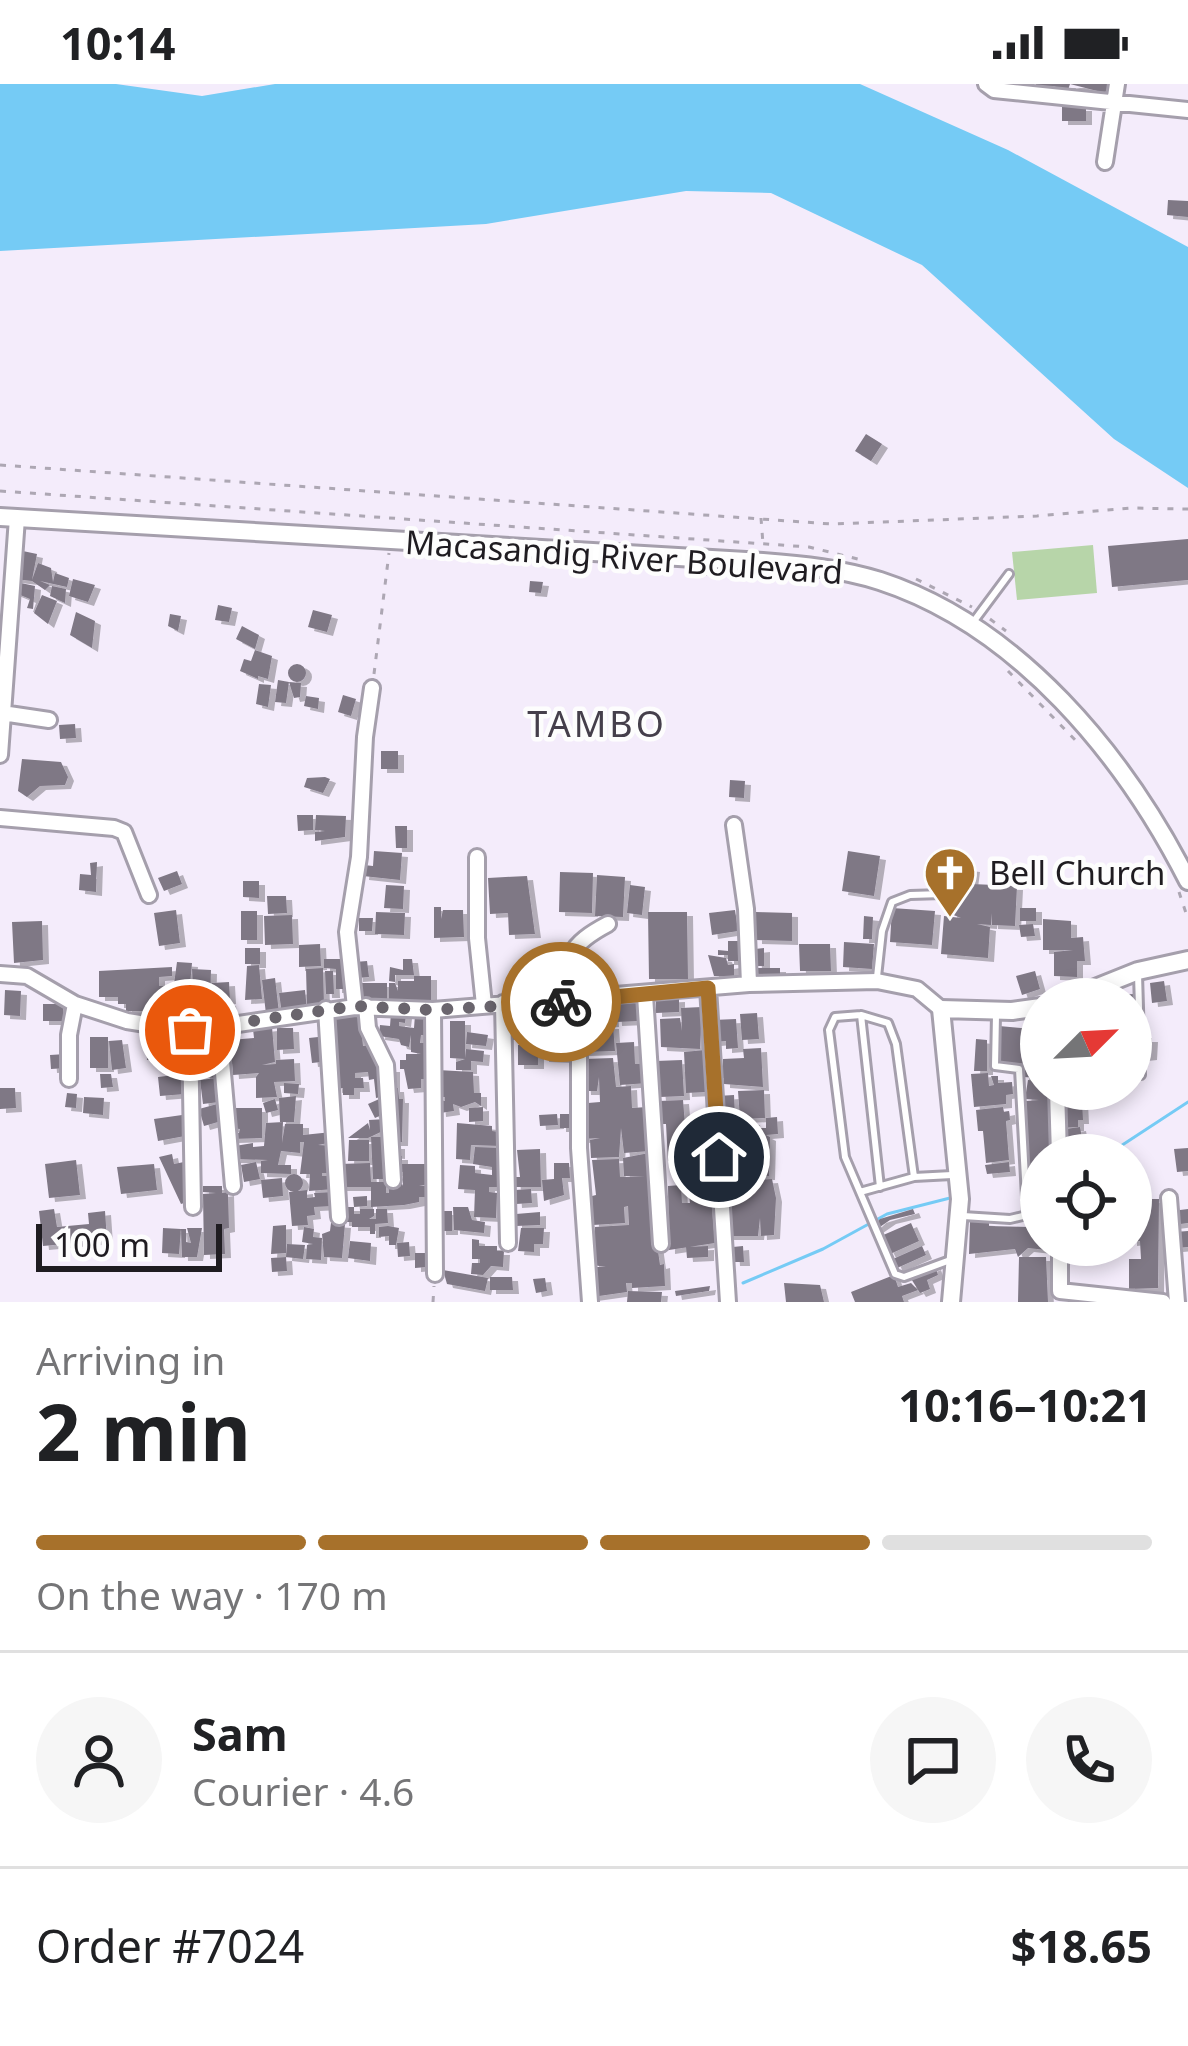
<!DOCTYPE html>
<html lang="en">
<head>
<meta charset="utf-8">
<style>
	:root { --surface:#fff; --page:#f6f6f6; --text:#202124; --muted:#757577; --line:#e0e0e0; --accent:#a7712b }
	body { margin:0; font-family:"Noto Sans",sans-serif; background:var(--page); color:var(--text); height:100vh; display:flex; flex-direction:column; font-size:45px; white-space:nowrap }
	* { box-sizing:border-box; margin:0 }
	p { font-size:39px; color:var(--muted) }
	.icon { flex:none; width:66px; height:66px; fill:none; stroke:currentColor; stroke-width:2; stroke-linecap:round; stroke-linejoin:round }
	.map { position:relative; height:1218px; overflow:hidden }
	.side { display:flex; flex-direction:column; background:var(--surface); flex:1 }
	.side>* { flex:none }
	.needle { width:78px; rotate:66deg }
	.tools { position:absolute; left:1020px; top:894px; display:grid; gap:24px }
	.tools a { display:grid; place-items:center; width:132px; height:132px; border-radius:50%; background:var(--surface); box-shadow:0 6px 18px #0003; font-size:60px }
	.scale { position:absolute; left:36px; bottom:30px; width:186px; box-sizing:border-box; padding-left:12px; border:6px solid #1f1c21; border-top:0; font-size:33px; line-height:42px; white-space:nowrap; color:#1f1c21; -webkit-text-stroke:9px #fdfdfd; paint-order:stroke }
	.pin { position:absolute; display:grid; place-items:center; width:102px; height:102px; color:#fff; margin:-51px; border:6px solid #fff; border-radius:50%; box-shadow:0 3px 12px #0007 }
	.courier { position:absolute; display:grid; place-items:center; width:120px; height:120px; margin:-60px; border:9px solid #a7712b; border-radius:50%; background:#fff; color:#222; box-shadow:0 3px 15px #0007 }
	.summary em { font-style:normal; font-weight:700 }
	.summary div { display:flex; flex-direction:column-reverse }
	.summary { display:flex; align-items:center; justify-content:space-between; height:204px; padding:0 36px }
	h1 { font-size:78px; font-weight:700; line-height:90px }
	.bar { display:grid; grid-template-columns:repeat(4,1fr); gap:18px 12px; align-content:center; height:144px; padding:0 36px }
	.bar i { height:15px; border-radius:9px; background:var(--line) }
	.bar .current { background:var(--accent) }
	.bar p { grid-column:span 4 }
	.line { display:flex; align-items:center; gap:30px; padding:0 36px; border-top:3px solid var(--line) }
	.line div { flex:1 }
	.round { display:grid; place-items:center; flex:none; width:126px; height:126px; border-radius:63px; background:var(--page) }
	.status { display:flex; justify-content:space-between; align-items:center; height:84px; padding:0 60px; background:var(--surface); direction:ltr }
	.status svg { height:33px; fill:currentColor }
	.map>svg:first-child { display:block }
	.green { fill:#b7d5a9 }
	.water { fill:#75cbf5 }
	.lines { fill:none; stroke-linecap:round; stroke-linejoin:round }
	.stream { stroke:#75cbf5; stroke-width:3 }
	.building { fill:#7f7885; filter:url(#shadow) }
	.service-casing { stroke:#a59fac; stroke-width:12 }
	.minor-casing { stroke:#a59fac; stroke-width:20 }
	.tertiary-casing { stroke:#a59fac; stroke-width:22 }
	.path { stroke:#ada7b3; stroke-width:3; stroke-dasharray:6 9; stroke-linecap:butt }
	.service { stroke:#fff; stroke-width:6 }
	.minor { stroke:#fff; stroke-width:14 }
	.tertiary { stroke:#fff; stroke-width:16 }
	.done { stroke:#6a656d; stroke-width:12; stroke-dasharray:0 21.6 }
	.route { stroke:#a7712b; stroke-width:15 }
	.labels { text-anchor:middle; stroke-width:9; stroke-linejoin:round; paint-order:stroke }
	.street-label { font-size:33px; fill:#1f1c21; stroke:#fdfdfd }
	.poi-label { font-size:33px; fill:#1f1c21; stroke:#fdfdfd; text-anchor:start }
	.neighbourhood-label { font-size:36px; letter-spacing:3px; fill:#453f4b; stroke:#fdfdfd }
</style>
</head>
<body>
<div class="status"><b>10:14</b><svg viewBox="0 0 49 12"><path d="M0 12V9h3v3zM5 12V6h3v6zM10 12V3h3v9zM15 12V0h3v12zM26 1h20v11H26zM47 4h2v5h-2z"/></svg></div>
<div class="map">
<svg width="1188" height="1218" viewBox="0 0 1188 1218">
	<defs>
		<filter id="shadow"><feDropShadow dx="6" dy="4" stdDeviation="0" flood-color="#0004"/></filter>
	</defs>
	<rect width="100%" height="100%" fill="#f4ecfb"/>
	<path class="green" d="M1093 461 1097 509 1017 516 1012 468Z"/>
	<path class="water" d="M0 0H116L202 12 275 0H860L1008 66 1188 163V404L1114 355 922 181 771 109 686 107 486 140 0 167Z"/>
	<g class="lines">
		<path class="stream" d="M1107 1071 1188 1018
			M743 1199 823 1165 887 1130 950 1114"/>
	</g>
	<path class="building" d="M1036 0H1070L1068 6 1052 2 1050 9 1035 5Z
		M1070 0H1112L1109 10Z
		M1062 23H1086V37H1062Z
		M1168 116 1188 117V133L1167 131Z
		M866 350 882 360 871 377 855 367Z
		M1188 455V496L1112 503 1108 462Z
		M18 466 37 470 32 496 38 479 51 484 53 498 55 489 69 494 67 503 40 497 50 501 45 506 32 497 15 495Z
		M73 495 95 501 88 518 69 512Z
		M530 497 543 498 541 509 529 508Z
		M16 498 35 502 33 525 27 524 30 515 13 508Z
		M52 502 66 505 65 519 50 512Z
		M42 511 57 517 48 540 34 529Z
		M218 521 232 524 229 538 215 536Z
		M313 526 332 531 327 548 308 543Z
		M76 528 95 537 92 564 70 551Z
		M170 530 181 532 178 547 168 542Z
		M242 542 259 551 255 565 236 555Z
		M255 566 272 572 268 595 258 592V595L240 587 244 575 251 577Z
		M288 589a9 9 0 1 1 18 0a9 9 0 1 1-18 0Z
		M278 596 289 598 286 619 275 618Z
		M289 598 301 599 300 613 294 614Z
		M259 600 271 601 268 623 256 620Z
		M343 611 356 615 351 632 338 628Z
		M306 612 319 614 318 625 304 622Z
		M75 640 76 654 60 655 59 641Z
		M381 667H398V685H381Z
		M22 675 61 678 68 693 65 701 40 702 27 713 18 707Z
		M307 694 325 693 330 695 323 709 304 703Z
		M730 696 745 697 744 714 729 713Z
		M297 731H313V746L298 747Z
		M316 731 346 732 345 753 315 757V748L325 747 315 746Z
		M395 742H407V764H396Z
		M374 767 402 769 400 796 363 792 364 781 373 782Z
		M848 767 880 772 874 812 842 807Z
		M97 778 96 808 79 806 80 790 91 791 90 779Z
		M949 781 974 784 972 800 1017 802 1015 842 992 841V829L991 841 977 840 990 843 988 874 941 870 944 832 961 834 951 830Z
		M177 787 182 800 164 807 158 794Z
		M560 788 593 789 592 829 559 828Z
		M597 791 625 793 623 833 595 832Z
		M527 792 535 850 509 851 508 829 490 830 488 794Z
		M243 797H259V814L243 813Z
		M386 801 404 802 403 825 384 824Z
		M630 801 645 803 642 831 627 829Z
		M267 812H286L287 829 268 830Z
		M434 823H441V835L443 826H463L464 853 434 854Z
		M892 824 935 827 932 861 890 858Z
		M1020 824H1036V837H1020Z
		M176 826 180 859 159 862 154 829Z
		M735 826 738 847 712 851 709 829Z
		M241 827H257V856H241Z
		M376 828 405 829 404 851 375 850Z
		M648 828H687L688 895H649Z
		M756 828 792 829V857L756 856Z
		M292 831 293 860 265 861 264 832Z
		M864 832 873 833 872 855H863Z
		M359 834H373L372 847H359Z
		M1043 835 1071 837V854L1083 853 1085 877H1077V893L1054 892V868L1073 866H1043Z
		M42 837 43 876 14 879 12 838Z
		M1033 840 1035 852 1021 853 1019 841Z
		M728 857H741V877H728V871H718V866L728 867Z
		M844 858 874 860 872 885 843 883Z
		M320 860 321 882 299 883V861Z
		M799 860H830L831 887H800Z
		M245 864H260V880H245Z
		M764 864V882H756L755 865Z
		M708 871 726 874 728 881 734 880V892H714Z
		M324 875H341L344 905H336V885L324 884Z
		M403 875H412L414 891H395V898L389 897 390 883 403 886Z
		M367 877 369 893 357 894 355 878Z
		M177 878 192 879 190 901 174 900Z
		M259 881 262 915 245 916 247 882Z
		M172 883V892L159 893V902H185V910H190V927L161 931V927H126V920H118V913H99V887Z
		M323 884 324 921 307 922 306 885Z
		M756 884H780V895L756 894Z
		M192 885 211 886 210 922H194Z
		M325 887H333L334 910H326Z
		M1035 887 1040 905 1022 911 1016 892Z
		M414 892H431V920L389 919V899H395L398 907V897H414Z
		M275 894 279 929 266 930 262 896Z
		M1164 897 1167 917 1152 919 1150 899Z
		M229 898 230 916 213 917 212 899Z
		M359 899H387V919H363Z
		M5 906 21 907 20 932 4 931Z
		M305 906 307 927 282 930 279 909Z
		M1135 910 1136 931H1131V915H1114L1113 911Z
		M679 914V928L656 929V915Z
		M230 918 232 934 195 939V925Z
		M639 918 641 937 616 938 615 920Z
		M43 920H63L64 937H43Z
		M612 921 613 939 584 940 583 923Z
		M702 923 700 965 661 963 660 935 680 934 682 947 681 924Z
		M391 929 406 931 405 939 399 938V942L414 944 415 931 426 932 429 952 421 951 420 959H427L428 995H421V1004L408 1005 404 985H400V976H406V970H421L411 968V951L409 963 401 961 399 955 379 952 380 941 390 942Z
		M757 929 759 955 742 956 740 930Z
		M539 931 550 932V938L562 939 561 955 569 956 568 975 543 974 544 953H538Z
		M331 933H360L363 962 370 961 383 984H394V1004H398L399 1015H403L402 1058H388L387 1045 368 1054H348L368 1039 370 1046 369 1036 386 1035V1029L375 1034 368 1020 386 1012 376 1014 374 995 369 996 368 988 355 989V994H363L364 1004H354V1011H343V1004L336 1005Z
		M534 934 533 951 513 956 509 940Z
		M736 935 738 964 726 965V957L715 958 713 936Z
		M450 937H465V974L466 965 484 967 483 978 471 977V986H456V978L465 975 450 974Z
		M1131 938H1135L1137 973H1131Z
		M1033 940H1041V962H1031L1030 971H1041V980L996 979 999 942 1033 945Z
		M613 941 615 967 583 968 582 942Z
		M272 943 275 978 262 981 276 980V976L294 975 295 997 274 998 277 1013 256 1014V993L259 989 233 991 230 956 254 954 253 945Z
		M277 944H293L294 965 277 966Z
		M467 948 488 951 486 962 466 960Z
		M218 951V966H212L211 959 205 958 206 966H196V954Z
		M327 952 330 977 312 979 309 954Z
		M90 953H108V984H90Z
		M1140 954H1152L1151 972 1142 973Z
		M164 955 165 975 147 976 146 956Z
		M976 955 987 956V987H974Z
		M122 956 126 984 112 986 109 957Z
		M634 958 635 980H647L648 999 620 1001 616 959Z
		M518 961H538V981H518Z
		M761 964 763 1003 724 1000V994H717L716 983 723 982V975L744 974 743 965Z
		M705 966 707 1008 686 1009 684 968Z
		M66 970 67 984 51 985 50 971Z
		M219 970 222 1002H217L219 1018 203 1020 200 996 217 994 204 993 202 971Z
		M613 974 616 1003 631 1002 632 1024 647 1023 650 1067 624 1069 621 1044 619 1073 591 1074 590 1056 600 1054 581 1055 580 1034 589 1033 588 1019 600 1018 599 993 597 1007H585L583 975Z
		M682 976 684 1012 660 1013 656 977Z
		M1024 981 1041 982V994L1023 993Z
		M438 986 473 988 474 1009H481V1022L475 1018 461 1023 453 1020 454 1027 440 1029 439 1016 445 1017V1013H438Z
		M988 989 989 1002 994 1001 991 992H998V999L1012 998 1013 1010 1006 1011V1020L974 1023 971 990Z
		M100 990H111L113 1003 101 1004Z
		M183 990 185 1010 160 1012 158 993Z
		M1028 996 1041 997V1005H1050L1051 1071H1041V1081L1029 1082 1026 1017 1039 1016 1025 1015Z
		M284 999 299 1000 298 1010 284 1009Z
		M0 1004H15L16 1024 0 1025Z
		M764 1006 765 1034 740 1035 738 1007Z
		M67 1009 77 1010 76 1024 65 1023Z
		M734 1011 735 1032 718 1033 717 1012Z
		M296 1012 294 1038H280L279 1014Z
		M84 1013 104 1014 103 1031 83 1029Z
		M275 1015 278 1026 266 1029 263 1019Z
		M1055 1015H1082L1083 1036H1078V1043L1060 1044Z
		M683 1016 685 1041 711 1039V1090L686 1092 685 1076 668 1077 666 1040H661L659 1017Z
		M221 1019 225 1036 204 1042 199 1025Z
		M483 1023V1037L469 1038V1024Z
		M1003 1023 1004 1028 1009 1027 1010 1036 1006 1037 1009 1076 986 1079 983 1047H978L976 1026Z
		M229 1024H262V1054L232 1055V1049H239L240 1045 229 1044Z
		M557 1030 558 1041 540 1042 539 1031Z
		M560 1030H571L572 1044H560Z
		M182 1031 185 1052 158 1057 154 1035Z
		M777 1033 778 1050 766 1051 770 1053 769 1092 721 1093 720 1038 754 1037 755 1044H766V1034Z
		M283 1038 282 1059 285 1040H303V1051L332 1048 333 1058 318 1061 334 1062 333 1089H322V1092H334V1105L309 1107 310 1090H300L304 1058H300V1069L281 1067 278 1081H291V1090L261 1089V1077L268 1076 235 1075V1062L253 1059V1063L264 1062 266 1039Z
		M457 1039 492 1042V1047L500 1048 501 1062 471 1061 470 1076 456 1075Z
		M1080 1043 1083 1059 1067 1062 1070 1069 1063 1071 1055 1062 1071 1056 1061 1058 1059 1046Z
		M371 1053H385L389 1061H399V1071L389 1070 386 1076 385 1095H373Z
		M349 1056H369V1077H348Z
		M475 1063 502 1064 501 1103H489V1108L497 1109 496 1134 474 1133 475 1106 458 1105 460 1081 475 1082V1089L492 1091V1083L473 1080Z
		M1188 1064V1087L1177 1088 1174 1065Z
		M540 1065 541 1103H515L514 1093H520L517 1066Z
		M649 1069 658 1167 660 1181 664 1180 665 1202 632 1204V1199H626L627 1208 592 1213V1183H606L593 1181 595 1143 629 1141 628 1122 624 1123 625 1139 593 1141 592 1112 596 1111 592 1076 619 1075 620 1093H645L624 1092 623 1074Z
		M172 1070 174 1080 184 1078 190 1109V1117L181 1120 159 1073Z
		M390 1072H402V1080H429V1100L419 1102H432V1113H419V1118L404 1121 371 1123V1103H341L340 1080 370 1079 371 1098H386V1109H389L388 1098 401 1097 403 1102V1088H390Z
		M76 1076 80 1111 49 1114 45 1080Z
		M256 1078 260 1095 244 1098 241 1081Z
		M1009 1078 1010 1088 987 1090 985 1081Z
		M554 1079H569L570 1094H562L564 1111 544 1117 542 1096 554 1095Z
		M154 1080 157 1106 121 1110 117 1083Z
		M1041 1083V1161H1046V1166L1028 1164 1018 1173 1015 1165 969 1170 970 1137 989 1138V1142L1030 1143 1026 1084Z
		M285 1099a9 9 0 1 1 18 0a9 9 0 1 1-18 0Z
		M282 1094 283 1112 263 1114 261 1096Z
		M772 1095 776 1114 774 1151 761 1152 760 1134 758 1152H726L723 1117H730L729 1098Z
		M681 1101 682 1119H690L688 1102 710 1101 715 1159 669 1166 668 1102Z
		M203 1102H222V1109L228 1108 229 1144 224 1145 225 1170 204 1171 203 1110 216 1109 203 1108Z
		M531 1105 532 1119 516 1120 515 1106Z
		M307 1106V1114L315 1113 314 1109 334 1108V1122L314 1123 315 1131 307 1132 308 1141 292 1142 289 1108Z
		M367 1112V1122L354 1123 353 1113Z
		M1131 1115H1159L1158 1204 1129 1205V1175H1141L1140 1157 1131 1158Z
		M343 1123H354V1130H360V1125H374V1132L369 1135H376V1125H387L388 1139 375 1140V1150H370V1143H352V1138H343Z
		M453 1123H468L472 1136 485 1138 484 1149 454 1146Z
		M54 1125 57 1143 89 1140 88 1129 105 1127 107 1156 43 1162 39 1127Z
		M913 1125 915 1130 890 1136 877 1145 875 1140 880 1135Z
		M1188 1125V1139L1173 1141 1172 1127Z
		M439 1127H452V1147H440Z
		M540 1128V1141L516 1142V1130Z
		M331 1139 345 1140 342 1174 324 1173 322 1150 330 1147Z
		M911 1139 919 1157 890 1170 881 1152Z
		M286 1141V1169L271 1170 273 1142Z
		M388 1142 399 1144 396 1161H389V1152L379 1153V1143Z
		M304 1143 314 1145 313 1153 322 1154 321 1176 306 1175 307 1161 313 1160 302 1158Z
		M163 1144 181 1145 179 1170 162 1169Z
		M187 1144H202L197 1173H182L181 1145H186V1158L191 1159Z
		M521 1144H544L543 1160H534V1168L518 1167Z
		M1188 1147V1163L1177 1164 1175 1148Z
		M472 1155 479 1156V1162H497V1167H504L503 1183 491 1182 483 1191 471 1190 472 1179H480V1175H472Z
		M350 1157 371 1159 370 1177 348 1174Z
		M409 1158 410 1172 398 1173 397 1159Z
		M287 1160 305 1161 303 1175 286 1173Z
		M708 1162V1173L687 1174 686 1163Z
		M743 1162 744 1178H734L733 1163Z
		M922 1162 926 1171 897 1184 893 1175Z
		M415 1169H427V1183L415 1184Z
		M286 1173 287 1187 272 1188 271 1174Z
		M1019 1173H1046L1048 1218H1018Z
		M935 1182 938 1191 927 1196 930 1205 920 1209 910 1193Z
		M443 1186 488 1194 485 1207 447 1200Z
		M894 1191 898 1203 911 1199 918 1206 902 1212 904 1218H855L851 1208Z
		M490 1193H512L513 1206H490Z
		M545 1194 547 1207 536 1209 533 1195Z
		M784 1199 820 1201 824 1218H786Z
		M710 1202 709 1207 676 1212 675 1207Z
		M628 1207 662 1208 661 1218H627Z"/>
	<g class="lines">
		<g class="service-casing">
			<path id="service" d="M974 537 1009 490
				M1138 890 1141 991
				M877 893 882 847 892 818 910 811 943 810
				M861 931 880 1103
				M952 1091 914 1093 896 960 888 939 861 931 835 933 829 946 845 1073 895 1190 904 1193 953 1175
				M860 1108 914 1093
				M963 1132 1010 1135 1027 1131 1019 985 995 982 996 931"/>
		</g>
		<g class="minor-casing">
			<path id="minor" d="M986 0 994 6 1188 26
				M1105 78 1117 0
				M2 629 49 636
				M0 671 17 434
				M0 734 114 744 124 748 149 811
				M734 741 746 825 749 900
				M477 773V854L484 921
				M0 890 27 892 75 920 127 937 190 947 355 923 433 926 749 900 877 897 917 905 941 925
				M708 904 728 1218
				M645 911 661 1160
				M579 916V1064L590 1218
				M568 918C562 874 570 860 608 840
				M503 919 508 1159
				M366 922 368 944 386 981 393 1096
				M355 923 347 848 359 773 365 653 372 604
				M326 925 339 1133
				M433 926 435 1190
				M219 944 233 1102
				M190 947 193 1123
				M69 995V951L75 920
				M1057 1005 1059 1071
				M1169 1114 1177 1218
				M1060 1161V1207L1163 1218"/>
		</g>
		<g class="tertiary-casing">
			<path id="tertiary" d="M0 433 763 478C802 481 842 485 880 497 1018 542 1124 671 1188 797
				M1068 915 1138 887 1188 876
				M951 1218 960 1115 941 925 1012 927 1041 923"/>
		</g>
		<path class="path" d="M0 381 831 440 1037 432 1131 424 1188 425
			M0 407 809 463 862 476
			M761 434 763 460
			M701 490 746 493
			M916 495 972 523
			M990 535 1006 547
			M1008 587 1081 662
			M374 590 389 469
			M1179 808 1188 835
			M433 1218 434 1202"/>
		<use href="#service" class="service"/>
		<use href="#minor" class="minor"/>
		<use href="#tertiary" class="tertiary"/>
	</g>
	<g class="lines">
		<path class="done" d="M190 946 355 922 433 926 561 918"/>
		<path class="route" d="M561 918 708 904 719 1073"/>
	</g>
	<defs>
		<g id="church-pin" transform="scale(2.7)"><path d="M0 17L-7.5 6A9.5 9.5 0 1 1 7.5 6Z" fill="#a7712b" stroke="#fdfdfd"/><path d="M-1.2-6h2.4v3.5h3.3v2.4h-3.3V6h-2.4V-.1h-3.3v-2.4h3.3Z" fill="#fff"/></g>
	</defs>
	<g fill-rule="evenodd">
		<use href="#church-pin" x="950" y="789"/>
	</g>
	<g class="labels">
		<g class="street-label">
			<text transform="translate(624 473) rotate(4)" y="12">Macasandig River Boulevard</text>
		</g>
		<g class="poi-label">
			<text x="989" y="801">Bell Church</text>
		</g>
		<g class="neighbourhood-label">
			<text x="597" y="653">TAMBO</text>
		</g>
	</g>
</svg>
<div class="tools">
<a><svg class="needle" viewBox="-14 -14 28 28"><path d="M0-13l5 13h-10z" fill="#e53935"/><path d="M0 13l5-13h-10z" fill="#757577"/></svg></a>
<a><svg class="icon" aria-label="locate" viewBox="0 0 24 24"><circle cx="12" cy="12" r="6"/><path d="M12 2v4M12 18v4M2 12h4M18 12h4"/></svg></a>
</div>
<div class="scale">100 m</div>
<div class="pin" style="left:190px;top:946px;background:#ea580c"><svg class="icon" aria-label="bag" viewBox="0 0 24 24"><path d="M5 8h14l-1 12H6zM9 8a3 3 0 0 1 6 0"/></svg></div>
<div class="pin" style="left:719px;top:1073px;background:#1f2937"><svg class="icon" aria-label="home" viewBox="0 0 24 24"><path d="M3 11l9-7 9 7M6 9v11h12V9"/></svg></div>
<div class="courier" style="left:561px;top:918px"><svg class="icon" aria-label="bike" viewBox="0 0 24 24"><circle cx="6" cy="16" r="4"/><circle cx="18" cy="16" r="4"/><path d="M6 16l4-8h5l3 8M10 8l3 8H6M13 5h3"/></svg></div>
</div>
<section class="side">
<div class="summary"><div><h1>2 min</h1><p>Arriving in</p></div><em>10:16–10:21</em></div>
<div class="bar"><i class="current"></i><i class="current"></i><i class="current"></i><i></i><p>On the way · 170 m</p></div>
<div class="line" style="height:216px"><a class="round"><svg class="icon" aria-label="person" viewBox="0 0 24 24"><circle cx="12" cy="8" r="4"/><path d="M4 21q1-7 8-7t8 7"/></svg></a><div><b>Sam</b><p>Courier · 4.6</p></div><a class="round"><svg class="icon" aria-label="chat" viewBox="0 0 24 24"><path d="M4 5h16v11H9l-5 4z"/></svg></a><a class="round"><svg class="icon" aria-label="phone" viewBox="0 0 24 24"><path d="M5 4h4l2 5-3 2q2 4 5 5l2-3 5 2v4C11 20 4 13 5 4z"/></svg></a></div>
<div class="line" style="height:156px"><div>Order #7024</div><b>$18.65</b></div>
</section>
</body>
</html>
